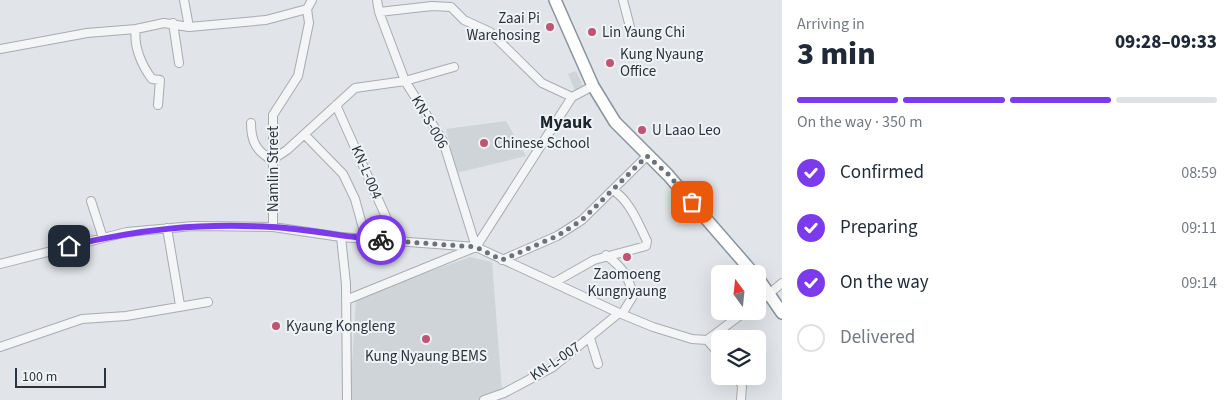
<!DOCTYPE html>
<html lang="en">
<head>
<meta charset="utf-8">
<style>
	:root { --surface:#fff; --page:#f6f6f7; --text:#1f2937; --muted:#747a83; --line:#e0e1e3; --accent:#7c3aed }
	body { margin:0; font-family:"Source Sans 3",sans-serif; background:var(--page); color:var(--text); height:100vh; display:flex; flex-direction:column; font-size:19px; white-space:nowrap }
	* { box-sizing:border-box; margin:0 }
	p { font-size:16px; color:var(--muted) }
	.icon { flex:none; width:28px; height:28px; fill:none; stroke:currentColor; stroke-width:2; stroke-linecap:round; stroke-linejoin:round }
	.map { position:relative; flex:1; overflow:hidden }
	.panel { display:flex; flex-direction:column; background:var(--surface); width:450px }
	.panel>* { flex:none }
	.needle { width:32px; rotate:345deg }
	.fabs { position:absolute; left:711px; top:265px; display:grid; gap:10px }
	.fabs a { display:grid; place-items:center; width:55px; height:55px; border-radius:8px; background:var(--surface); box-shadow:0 5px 20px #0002; font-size:25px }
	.scale { position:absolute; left:15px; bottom:12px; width:91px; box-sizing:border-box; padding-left:5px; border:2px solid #2b343d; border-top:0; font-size:14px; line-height:18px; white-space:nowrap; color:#2b343d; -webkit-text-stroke:4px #f0f3f5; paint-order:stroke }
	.pin { position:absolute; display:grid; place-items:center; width:42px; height:42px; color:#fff; margin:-21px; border-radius:10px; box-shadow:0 2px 8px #0006 }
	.courier { position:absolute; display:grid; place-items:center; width:50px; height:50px; margin:-25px; border:4px solid #7c3aed; border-radius:50%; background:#fff; color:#222; box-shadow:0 1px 6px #0007 }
	.summary em { font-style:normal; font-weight:800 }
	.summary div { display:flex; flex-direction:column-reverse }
	.summary { display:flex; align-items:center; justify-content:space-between; height:85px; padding:0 15px }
	h1 { font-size:32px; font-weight:800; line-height:38px }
	.bar { display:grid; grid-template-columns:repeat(4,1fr); gap:8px 5px; align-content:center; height:60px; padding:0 15px }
	.bar i { height:6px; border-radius:4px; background:var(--line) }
	.bar .active { background:var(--accent) }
	.bar p { grid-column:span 4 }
	ol { padding:0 15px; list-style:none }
	li { display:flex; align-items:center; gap:15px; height:55px }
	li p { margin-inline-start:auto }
	li .icon { padding:5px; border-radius:50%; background:var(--accent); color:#fff; stroke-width:4 }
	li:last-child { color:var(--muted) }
	li i { width:28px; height:28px; border:2px solid var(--line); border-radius:50% }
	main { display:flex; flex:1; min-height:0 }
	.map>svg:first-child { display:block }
	.built { fill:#cfd4d9 }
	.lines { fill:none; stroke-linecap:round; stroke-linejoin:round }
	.minor-casing { stroke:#a7acb1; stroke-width:10 }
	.highway-casing { stroke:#8a949d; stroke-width:14 }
	.minor { stroke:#f3f5f6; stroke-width:8 }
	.highway { stroke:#fff; stroke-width:11 }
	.done { stroke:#6b7279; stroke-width:5; stroke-dasharray:0 9 }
	.route { stroke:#7c3aed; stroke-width:6 }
	.poi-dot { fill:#bf5474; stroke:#f0f3f5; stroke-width:2 }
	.labels { text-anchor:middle; stroke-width:4; stroke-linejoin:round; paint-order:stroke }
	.poi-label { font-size:15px; fill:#2b343d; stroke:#f0f3f5; text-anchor:start }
	.street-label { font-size:15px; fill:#2b343d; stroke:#f0f3f5 }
	.quarter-label { font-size:18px; font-weight:bold; fill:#1d262e; stroke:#f0f3f5 }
</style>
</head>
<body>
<main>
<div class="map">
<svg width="782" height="400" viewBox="0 0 782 400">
	<rect width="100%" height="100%" fill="#e1e4e8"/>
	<path class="built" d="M576 71 583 86 575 90 568 74Z
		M506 121 526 156 456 173 446 129Z
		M470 257 492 262 502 392 479 400H350L356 298Z"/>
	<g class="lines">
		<g class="minor-casing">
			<path id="minor" d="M184 0 189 27 266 20 307 9
				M377 0 379 12 405 81 443 141 476 247
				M623 0 630 27
				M379 12 432 6 451 7 464 20 490 32 542 83 572 97
				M173 23 179 63
				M0 49 87 33 136 29
				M158 105 160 80 152 79C142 66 133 46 136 29L164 23 189 27
				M336 105 390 226 392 241
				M251 123C251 141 256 151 272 160L287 150 355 88 405 81 454 67
				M305 135 343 174 355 199 366 239
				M91 201 103 238
				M273 227V115L298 76 309 23 307 9 312 0
				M167 228 180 305
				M341 237 346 284 347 400
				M606 255C622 267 629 276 633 296L622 314
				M502 260 557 236 582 220 647 156
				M0 264 127 232 193 226 273 227 341 237 476 247 619 313 653 327 692 339 707 340 746 311
				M555 282 594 260 646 246 647 241C638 223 630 201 613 190
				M346 300 476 247 572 97 593 86
				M758 303 782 283
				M590 338 598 364
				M707 340 720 355
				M0 347 82 319 126 316 208 302
				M737 376 742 386 741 400
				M484 400 504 393 553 367 619 313"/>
		</g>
		<g class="highway-casing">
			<path id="highway" d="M555 0 593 86 615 122 668 175 754 274
				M758 278 782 313"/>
		</g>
		<use href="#minor" class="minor"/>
		<use href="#highway" class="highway"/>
	</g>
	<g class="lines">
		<path class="done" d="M381 240 476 247 502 260 557 236 582 220 647 156 668 174 692 202"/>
		<path class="route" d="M69 246C140 229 199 223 272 227 308 229 345 237 381 240"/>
	</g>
	<g class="poi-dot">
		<circle cx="550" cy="27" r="5"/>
		<circle cx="592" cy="32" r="5"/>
		<circle cx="610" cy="63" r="5"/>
		<circle cx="642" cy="130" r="5"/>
		<circle cx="484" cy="143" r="5"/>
		<circle cx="627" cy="257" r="5"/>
		<circle cx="276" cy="326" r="5"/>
		<circle cx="426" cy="339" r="5"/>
	</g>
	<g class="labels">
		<g class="poi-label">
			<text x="540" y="23" text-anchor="end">Zaai Pi<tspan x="540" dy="17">Warehosing</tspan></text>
			<text x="602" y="37">Lin Yaung Chi</text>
			<text x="620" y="59">Kung Nyaung<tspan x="620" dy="17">Office</tspan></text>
			<text x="652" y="135">U Laao Leo</text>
			<text x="494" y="148">Chinese School</text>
			<text x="627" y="279" text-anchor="middle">Zaomoeng<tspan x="627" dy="17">Kungnyaung</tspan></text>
			<text x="286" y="331">Kyaung Kongleng</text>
			<text x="426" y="361" text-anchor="middle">Kung Nyaung BEMS</text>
		</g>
		<g class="street-label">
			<text transform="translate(430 122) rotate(60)" y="5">KN-S-006</text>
			<text transform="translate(273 169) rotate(-90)" y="5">Namlin Street</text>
			<text transform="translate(367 172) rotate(67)" y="5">KN-L-004</text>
			<text transform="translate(555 361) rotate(-34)" y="5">KN-L-007</text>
		</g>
		<g class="quarter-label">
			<text x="566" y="128">Myauk</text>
		</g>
	</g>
</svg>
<div class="fabs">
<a><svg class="needle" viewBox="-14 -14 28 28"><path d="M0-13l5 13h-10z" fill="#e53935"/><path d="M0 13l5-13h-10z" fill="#747a83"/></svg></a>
<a><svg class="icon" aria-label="layers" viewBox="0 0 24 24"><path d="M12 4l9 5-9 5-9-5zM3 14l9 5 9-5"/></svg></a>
</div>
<div class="scale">100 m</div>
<div class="pin" style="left:692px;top:202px;background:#ea580c"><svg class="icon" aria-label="bag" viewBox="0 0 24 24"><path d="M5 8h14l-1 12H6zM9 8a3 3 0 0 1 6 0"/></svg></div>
<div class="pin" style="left:69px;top:246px;background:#1f2937"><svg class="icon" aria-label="home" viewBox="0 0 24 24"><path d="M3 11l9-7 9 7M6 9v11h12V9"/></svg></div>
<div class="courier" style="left:381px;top:240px"><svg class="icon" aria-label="bike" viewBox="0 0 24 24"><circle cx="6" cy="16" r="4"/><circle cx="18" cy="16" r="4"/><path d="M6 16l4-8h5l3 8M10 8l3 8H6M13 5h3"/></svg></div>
</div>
<section class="panel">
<div class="summary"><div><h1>3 min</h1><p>Arriving in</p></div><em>09:28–09:33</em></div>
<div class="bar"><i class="active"></i><i class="active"></i><i class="active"></i><i></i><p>On the way · 350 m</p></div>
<ol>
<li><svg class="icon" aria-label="check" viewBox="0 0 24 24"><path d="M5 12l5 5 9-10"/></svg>Confirmed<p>08:59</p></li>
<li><svg class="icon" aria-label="check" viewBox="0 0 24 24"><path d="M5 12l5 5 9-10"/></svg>Preparing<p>09:11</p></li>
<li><svg class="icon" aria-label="check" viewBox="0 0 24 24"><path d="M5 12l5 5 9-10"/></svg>On the way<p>09:14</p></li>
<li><i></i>Delivered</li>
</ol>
</section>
</main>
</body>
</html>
